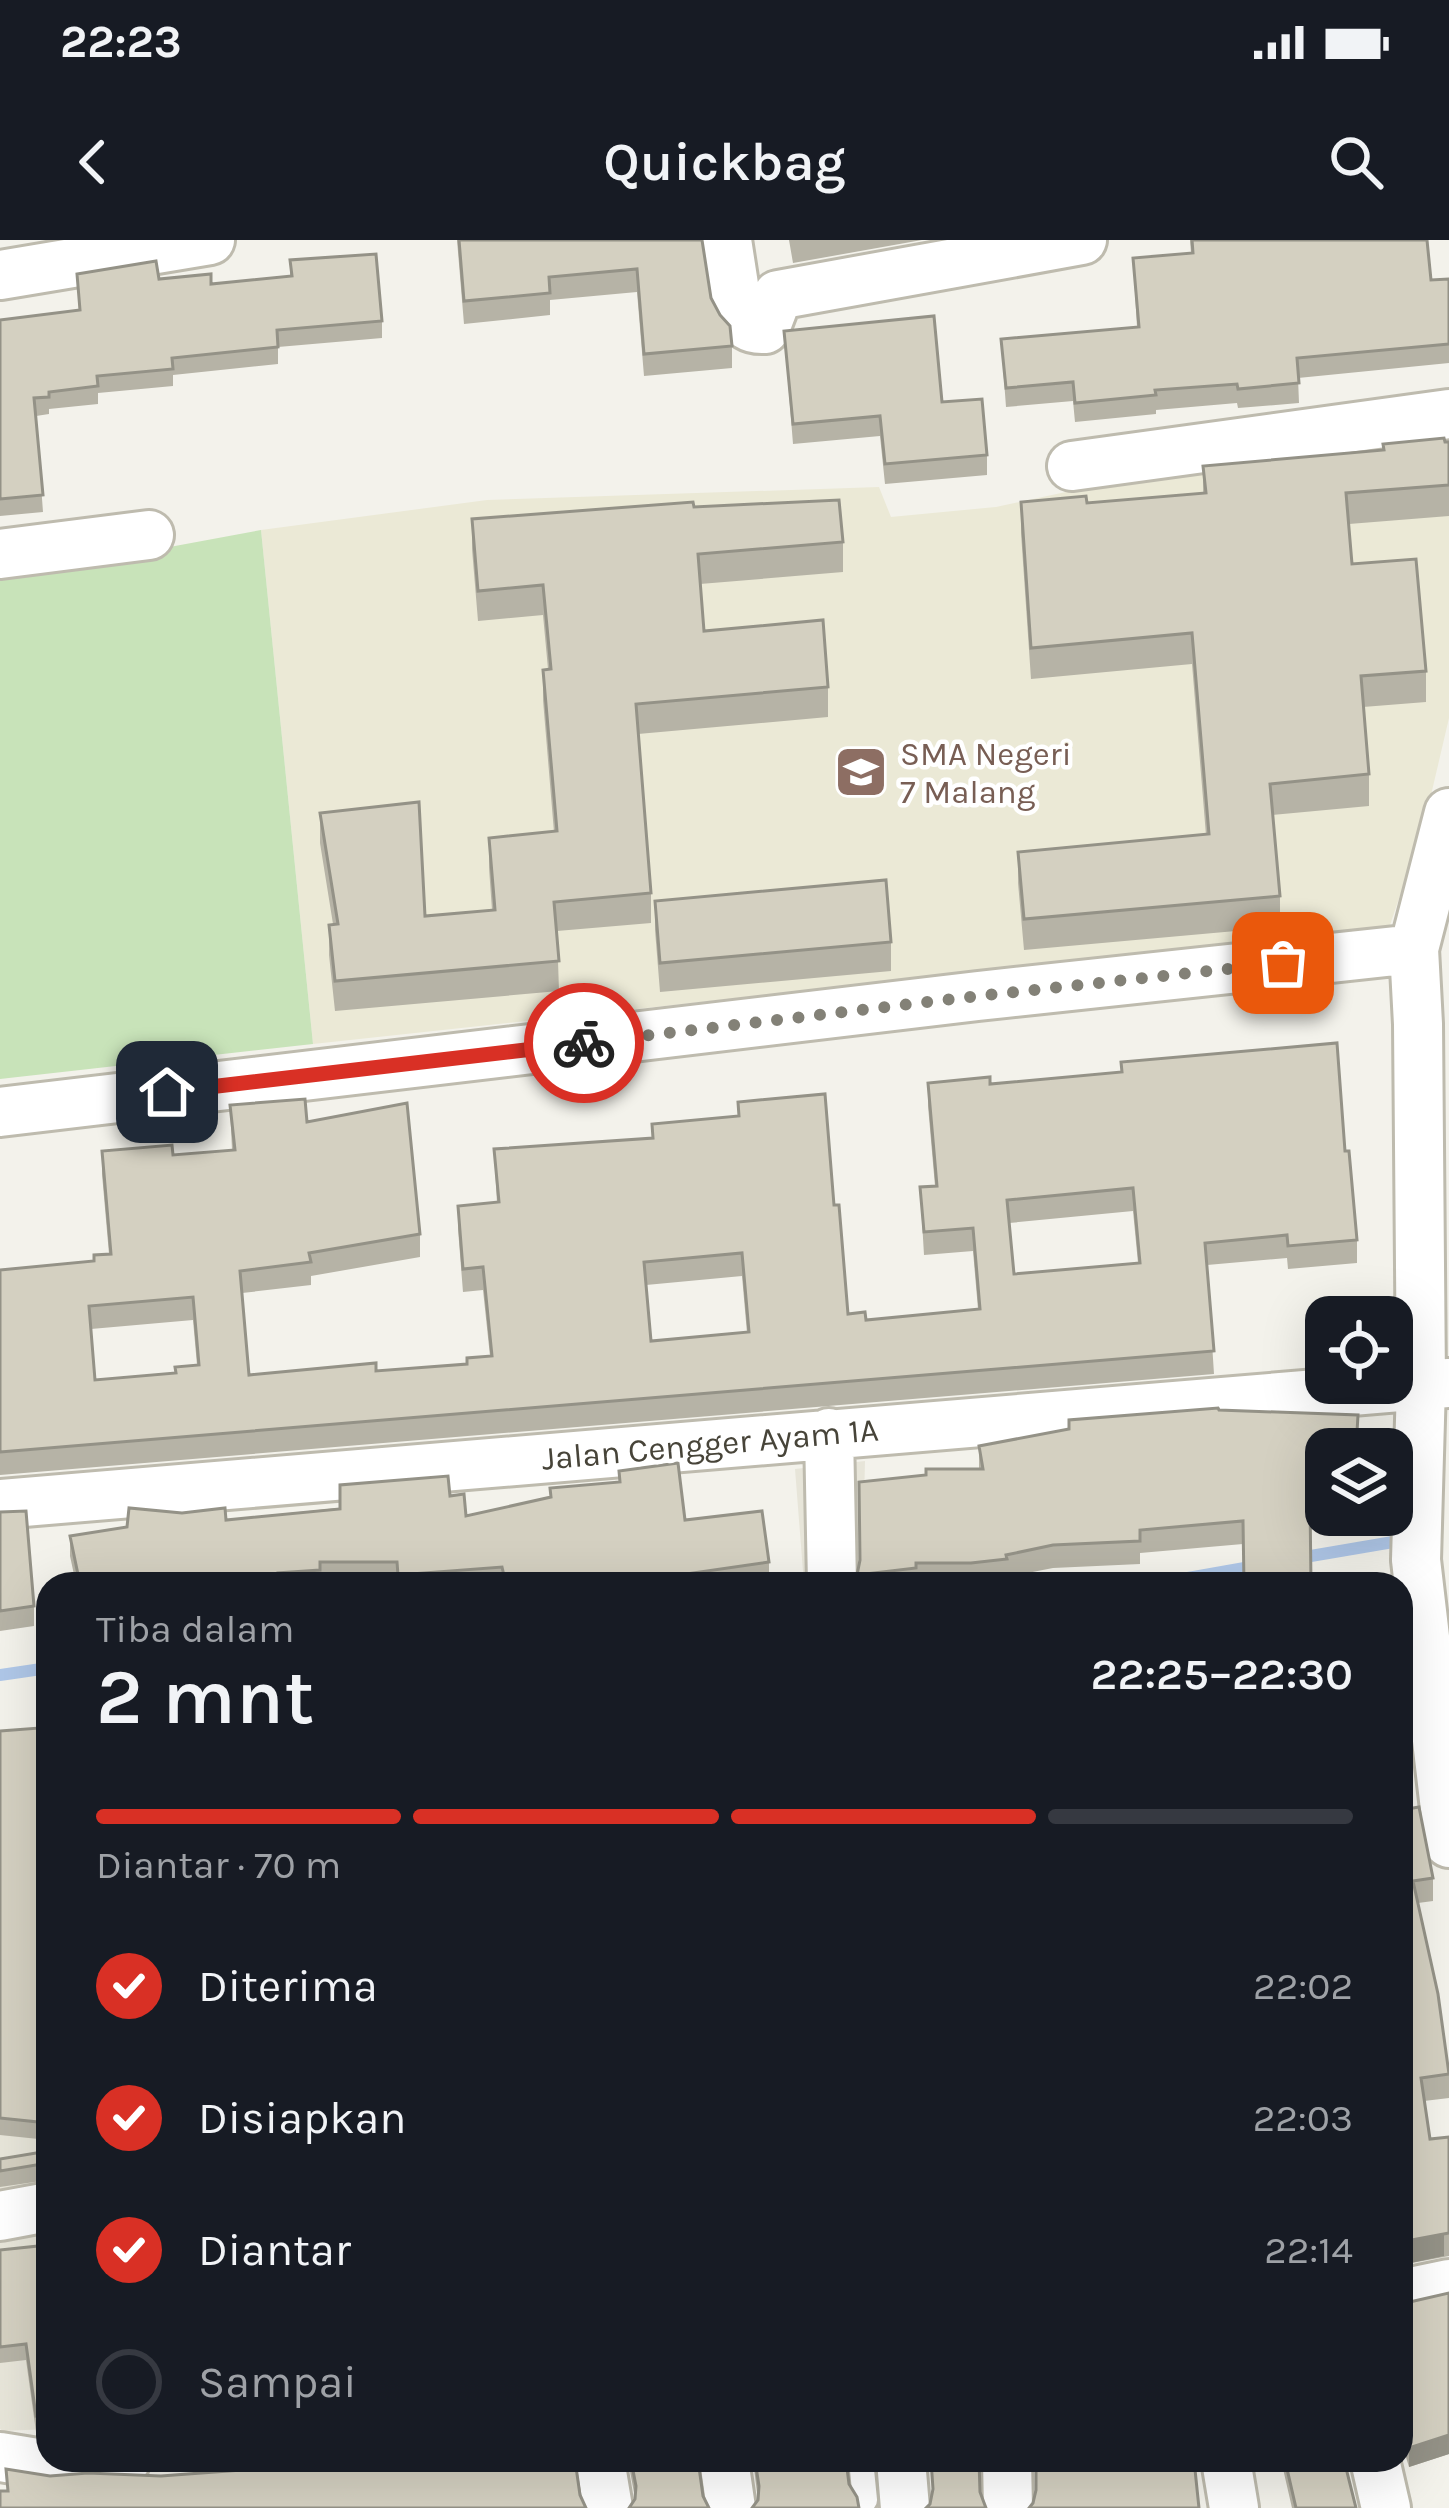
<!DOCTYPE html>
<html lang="id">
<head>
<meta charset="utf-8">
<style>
	:root { --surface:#171b24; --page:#242831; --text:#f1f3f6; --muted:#9ea1a6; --line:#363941; --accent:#d93025 }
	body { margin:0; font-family:Karla,sans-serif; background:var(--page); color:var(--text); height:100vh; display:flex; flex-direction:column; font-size:45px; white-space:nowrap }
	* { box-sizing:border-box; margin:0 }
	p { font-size:39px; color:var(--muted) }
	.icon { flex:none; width:66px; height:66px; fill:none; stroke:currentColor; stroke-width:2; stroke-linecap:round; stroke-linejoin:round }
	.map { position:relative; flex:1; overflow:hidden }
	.side { position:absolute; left:36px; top:1332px; width:1377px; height:900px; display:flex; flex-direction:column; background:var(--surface); border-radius:36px; box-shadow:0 12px 48px #0002 }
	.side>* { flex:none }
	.controls { position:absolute; left:1305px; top:1056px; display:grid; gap:24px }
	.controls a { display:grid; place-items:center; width:108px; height:108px; border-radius:24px; background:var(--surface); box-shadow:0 12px 48px #0002; font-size:60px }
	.pin { position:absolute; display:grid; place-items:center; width:102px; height:102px; color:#fff; margin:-51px; border-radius:24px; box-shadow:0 6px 18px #0006 }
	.courier { position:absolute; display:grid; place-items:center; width:120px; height:120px; margin:-60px; border:9px solid #d93025; border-radius:50%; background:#fff; color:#222; box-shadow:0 3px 15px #0007 }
	.headline em { font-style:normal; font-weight:600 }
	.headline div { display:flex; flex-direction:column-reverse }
	.headline { display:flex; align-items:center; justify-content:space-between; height:204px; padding:0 60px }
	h1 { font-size:78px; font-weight:600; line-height:90px }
	.bar { display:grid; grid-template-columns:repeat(4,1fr); gap:18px 12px; align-content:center; height:144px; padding:0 60px }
	.bar i { height:15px; border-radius:9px; background:var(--line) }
	.bar .on { background:var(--accent) }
	.bar p { grid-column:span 4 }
	ol { padding:0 60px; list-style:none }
	li { display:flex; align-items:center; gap:36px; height:132px }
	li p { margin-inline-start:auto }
	li .icon { padding:12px; border-radius:50%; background:var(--accent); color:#fff; stroke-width:4 }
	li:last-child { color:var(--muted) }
	li i { width:66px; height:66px; border:6px solid var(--line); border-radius:50% }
	.status { display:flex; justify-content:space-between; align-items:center; height:84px; padding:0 60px; background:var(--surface); direction:ltr }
	.status svg { height:33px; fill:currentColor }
	header { display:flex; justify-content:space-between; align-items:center; height:156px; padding:0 60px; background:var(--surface); font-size:54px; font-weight:600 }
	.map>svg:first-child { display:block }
	.residential { fill:#e7e5d9 }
	.education { fill:#ebe9d6 }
	.green { fill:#c8e3b9 }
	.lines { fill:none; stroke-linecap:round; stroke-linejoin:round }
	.stream { stroke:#afc7e8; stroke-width:12 }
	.service-casing { stroke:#bebbae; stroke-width:30 }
	.minor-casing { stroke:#bebbae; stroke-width:54 }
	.service { stroke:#fff; stroke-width:24 }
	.minor { stroke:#fff; stroke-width:48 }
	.wall { fill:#b6b3a6; fill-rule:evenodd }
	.shaded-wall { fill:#949287 }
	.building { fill:#d4d0c1; stroke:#949287; stroke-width:3; fill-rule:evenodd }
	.done { stroke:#838177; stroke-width:12; stroke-dasharray:0 21.6 }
	.route { stroke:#d93025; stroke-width:15 }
	.labels { text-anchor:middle; stroke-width:9; stroke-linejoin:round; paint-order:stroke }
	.education-label { font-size:33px; fill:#785e54; stroke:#fff; text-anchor:start }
	.street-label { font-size:33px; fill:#474439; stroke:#fff }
</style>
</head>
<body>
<div class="status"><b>22:23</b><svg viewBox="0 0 49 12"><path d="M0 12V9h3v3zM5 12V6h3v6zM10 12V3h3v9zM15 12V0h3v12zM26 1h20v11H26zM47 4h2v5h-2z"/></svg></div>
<header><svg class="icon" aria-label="back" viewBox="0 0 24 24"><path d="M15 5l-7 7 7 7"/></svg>Quickbag<svg class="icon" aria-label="search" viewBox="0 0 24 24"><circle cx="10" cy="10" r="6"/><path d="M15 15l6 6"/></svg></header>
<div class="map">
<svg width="1449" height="2268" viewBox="0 0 1449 2268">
	<rect width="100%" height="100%" fill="#f3f2eb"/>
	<path class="residential" d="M865 1221 862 1344H804L795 1229Z
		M0 1837 48 1862V2189L3 2191 0 2189Z"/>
	<path class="education" d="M1449 203V478L1424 585 1390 685 1365 697 943 736 313 804 261 290 487 260 879 247 891 277 996 267 1163 231Z"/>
	<path class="green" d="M261 290 313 804 0 839V332L94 321Z"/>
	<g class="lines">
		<path class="stream" d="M1299 1318 1393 1302
			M1154 1344 1256 1326
			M0 1435 48 1428"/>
		<g class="service-casing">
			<path id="service" d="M861 2220 865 2260"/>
		</g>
		<g class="minor-casing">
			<path id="minor" d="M727 0 738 71C742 85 751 90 765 89L778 55 1082 0
				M0 35 210 0
				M1072 226 1449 174
				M0 314 149 295
				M1449 573 1414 709 1418 784 1421 1145 1416 1320 1449 1603
				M0 872 978 756 1414 709
				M829 1193 832 1344
				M0 1264 1449 1143
				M0 1976 48 1967
				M1401 2054 1449 2044
				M0 2217 49 2225 126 2220
				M600 2220 608 2268
				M724 2220 731 2268
				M901 2220 905 2268
				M1007 2220 1008 2268
				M1226 2220 1234 2268
				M1375 2220 1386 2268"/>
		</g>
		<use href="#service" class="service"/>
		<use href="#minor" class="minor"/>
	</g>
	<path class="wall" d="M457 0H702L711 58 732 106V128L644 136 637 52 550 60V75L464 84Z
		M789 0H922L793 23Z
		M1190 0H1427L1431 40 1449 39V123L1298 138 1299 163 1238 168 1237 163 1156 170V174L1075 182 1073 161 1006 167 1001 99 1137 87 1133 18 1191 13Z
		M290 20 382 81V98L278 107V124L173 135V146L98 153V164L49 169V174L36 176 43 272 0 276V80L79 71 77 34 211 44 290 37Z
		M784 91 942 162 987 215V235L885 244 880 196 793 204Z
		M1449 202V276L1349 284 1352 324 1426 431V462L1363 467 1369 534V566L1272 575 1280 656V687L1024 710 1018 643V612L1206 595 1192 424 1031 439 1021 293V262L1087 263 1203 253V226L1383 210Z
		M694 267 843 302V332L700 344 704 391 828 447V477L638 494 651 653V683L557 691 559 751 335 771 329 715V685L333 684 320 603V573L425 676 492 670 489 628V598L554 592 543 460V430L548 429 543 375 478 381 472 309V279Z
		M655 661 891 702V731L660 752 655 690Z
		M928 843 990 844 1345 911 1357 1000V1023L1288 1029 1287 1018 1207 1025 1214 1134 0 1235V1030L94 1021 109 1014 102 934V911L173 915 232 910 230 865 307 882 420 994V1017L311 1036V1045L242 1053 249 1135 376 1131 467 1124 490 1116 483 1050 463 1052 458 989V966L497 963 494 909 652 898V884L738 876V862L834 965 848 1074 866 1080 978 1069 973 1011 924 1015 920 947 935 946 928 866ZM1133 971 1138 1023 1014 1034 1009 983ZM742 1036 747 1093 651 1101 646 1045ZM193 1080 197 1125 175 1133 95 1140 91 1089Z
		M1219 1170 1326 1209V1275H1354L1353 1286 1310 1284 1243 1304 1140 1313V1324L1053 1328 1007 1337V1342L987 1344H857L860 1322 979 1229V1206Z
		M619 1231 685 1280 769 1322V1342L752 1344H397V1341L320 1342V1344H76L70 1316V1296L450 1256 466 1276 619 1242Z
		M0 1272 34 1366V1386L0 1391Z
		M0 1491 48 1547V1900L0 1895Z
		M1401 1570 1433 1638V1661L1418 1663 1449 1834V1858L1424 1861 1430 1899 1449 1897V2016L1401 2025Z
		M48 1911V1940L0 1947V1919Z
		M48 2005V2190L36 2192 26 2120 0 2123V2010Z
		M1449 2053V2214L1409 2227 1401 2201V2064Z
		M628 2220H698L635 2258Z
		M753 2220H846L849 2244 758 2260Z
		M1281 2220H1344L1356 2268H1292Z"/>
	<path class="shaded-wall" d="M1444 1993V2016L1401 2025V2002Z
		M1449 2195V2214L1409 2227V2208Z"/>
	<path class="building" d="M459 0H702L711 58 720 75 730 86 732 106 644 114 637 29 549 37 550 53 464 61Z
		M1192 0H1427L1431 40 1449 39V104L1297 118 1299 143 1238 149 1237 144 1155 150 1156 155 1075 163 1073 142 1006 148 1001 99 1139 87 1133 18 1193 13Z
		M376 14 382 81 277 90 278 107 172 118 173 129 97 136 98 146 49 152V157L34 158 43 255 0 259V80L80 70 77 34 156 21 159 39 211 34V44L292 36 290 20Z
		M934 76 942 162 982 159 987 215 885 224 880 176 793 184 784 91Z
		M1444 198 1445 202H1449V245L1346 253 1352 324 1416 319 1426 431 1361 436 1369 534 1270 544 1280 656 1024 679 1018 612 1209 594 1192 393 1031 408 1021 262 1086 256 1087 263 1206 253 1203 226 1384 210 1383 204Z
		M839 260 843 302 698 314 704 391 823 380 828 447 636 464 651 653 554 662 559 721 335 741 329 685 338 684 320 573 419 562 425 676 495 670 489 598 557 591 543 430 551 429 543 345 478 351 472 279 693 262 694 267Z
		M886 640 891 702 660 723 655 661Z
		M1337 803 1345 911H1349L1357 1000 1288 1006 1287 995 1205 1003 1214 1111 0 1212V1030L94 1021V1015L111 1014 102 911 172 905 173 915 235 910 230 865 305 859 307 882 407 863 420 994 309 1013 311 1022 240 1031 249 1135 376 1123V1131L467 1124V1118L492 1116 483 1027 463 1029 458 966 499 962 494 909 653 898 652 884 739 876 738 862 825 854 834 965H839L848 1074 865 1072 866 1080 980 1069 973 988 924 992 920 947 937 946 928 843 990 837V844L1122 832 1121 822ZM1133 948 1140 1023 1014 1034 1007 960ZM742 1013 749 1092 651 1101 644 1022ZM193 1057 199 1125 175 1127 176 1133 95 1140 89 1066Z
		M1218 1168 1219 1170 1358 1175 1356 1209H1326V1262L1310 1261 1311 1344H1244L1243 1281 1140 1290V1301L1053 1305 1006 1315 1007 1319 971 1323H916V1328L857 1335 860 1320 859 1242 926 1235V1229H983L979 1206 1069 1189V1180Z
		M678 1223 685 1280 762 1271 769 1322 617 1344H506L502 1327 398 1335 397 1322H320V1330L278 1333 279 1344H80L70 1296 127 1287 129 1268 182 1273 225 1268 226 1280 340 1269V1245L448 1236 450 1256 464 1254 466 1276 551 1257 550 1248 620 1242 619 1231Z
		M26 1271 34 1366 0 1371V1272Z
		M39 1488 48 1547V1883L0 1878V1491Z
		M1419 1567 1433 1638 1413 1641 1438 1754 1449 1834 1421 1838 1430 1899 1449 1897V1993L1401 2002V1570Z
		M48 1911V1923L0 1931V1919Z
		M48 2005V2174L36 2176 26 2104 0 2107V2010Z
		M1449 2053V2195L1409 2208 1401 2182V2064Z
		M281 2220H575L580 2255 586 2268H0V2251H8L6 2229 50 2236 88 2233 161 2236 281 2227Z
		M631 2220H698L703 2256 709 2268H629L635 2259 636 2246Z
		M755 2220H846L849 2244 857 2257 859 2268H752L758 2260 759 2246Z
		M931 2220H979L980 2252 986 2268H926L930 2264 933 2249Z
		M1036 2220H1194L1199 2268H1029L1033 2263 1036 2250Z
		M1285 2220H1344L1356 2268H1296Z"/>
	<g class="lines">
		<path class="done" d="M584 803 978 756 1283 723"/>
		<path class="route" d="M167 852 584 803"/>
	</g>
	<defs>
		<g id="school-square" transform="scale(2.7)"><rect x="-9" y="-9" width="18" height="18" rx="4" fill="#8d6e63" stroke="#fff"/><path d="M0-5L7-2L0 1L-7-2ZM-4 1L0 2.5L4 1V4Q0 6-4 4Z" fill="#fff"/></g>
	</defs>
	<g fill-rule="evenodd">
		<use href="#school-square" x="861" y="532"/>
	</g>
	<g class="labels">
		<g class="education-label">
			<text x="900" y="525">SMA Negeri<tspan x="900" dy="38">7 Malang</tspan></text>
		</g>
		<g class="street-label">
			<text transform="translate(710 1203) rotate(-5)" y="12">Jalan Cengger Ayam 1A</text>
		</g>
	</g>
</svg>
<div class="controls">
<a><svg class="icon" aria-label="locate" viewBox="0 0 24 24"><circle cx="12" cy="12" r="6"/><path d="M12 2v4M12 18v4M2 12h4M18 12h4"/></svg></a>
<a><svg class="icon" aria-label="layers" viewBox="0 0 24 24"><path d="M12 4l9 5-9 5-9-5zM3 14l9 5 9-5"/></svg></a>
</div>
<div class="pin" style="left:1283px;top:723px;background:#ea580c"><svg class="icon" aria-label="bag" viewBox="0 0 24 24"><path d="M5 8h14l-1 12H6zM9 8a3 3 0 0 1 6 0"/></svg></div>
<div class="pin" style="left:167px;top:852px;background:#1f2937"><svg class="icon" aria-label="home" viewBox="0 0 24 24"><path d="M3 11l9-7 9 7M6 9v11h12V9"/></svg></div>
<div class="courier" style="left:584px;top:803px"><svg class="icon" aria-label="bike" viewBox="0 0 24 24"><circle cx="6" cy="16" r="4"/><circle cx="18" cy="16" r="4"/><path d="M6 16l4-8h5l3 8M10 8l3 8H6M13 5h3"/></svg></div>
<section class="side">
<div class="headline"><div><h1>2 mnt</h1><p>Tiba dalam</p></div><em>22:25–22:30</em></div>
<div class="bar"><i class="on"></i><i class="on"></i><i class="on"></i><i></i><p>Diantar · 70 m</p></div>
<ol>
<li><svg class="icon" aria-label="check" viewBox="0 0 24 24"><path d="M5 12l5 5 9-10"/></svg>Diterima<p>22:02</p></li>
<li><svg class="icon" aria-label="check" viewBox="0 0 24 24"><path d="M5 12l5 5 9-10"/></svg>Disiapkan<p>22:03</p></li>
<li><svg class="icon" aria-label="check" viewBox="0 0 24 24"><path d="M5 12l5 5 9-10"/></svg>Diantar<p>22:14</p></li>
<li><i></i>Sampai</li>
</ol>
</section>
</div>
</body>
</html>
